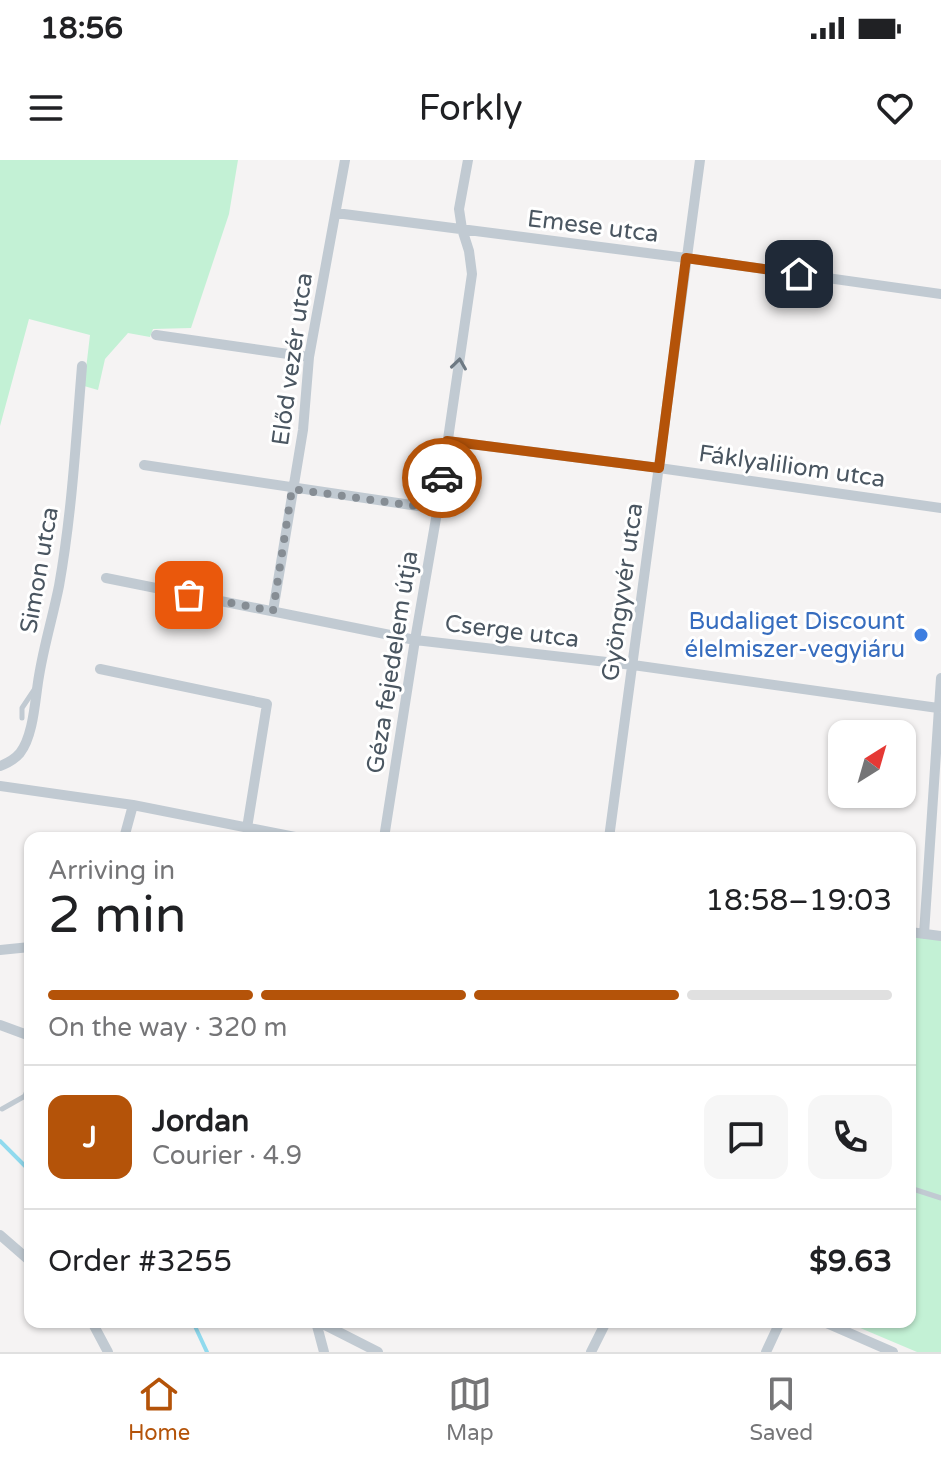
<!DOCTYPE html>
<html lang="en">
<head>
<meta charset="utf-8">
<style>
	:root { --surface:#fff; --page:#f6f6f6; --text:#202124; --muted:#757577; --line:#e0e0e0; --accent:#b45309 }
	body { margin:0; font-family:"Varela Round",sans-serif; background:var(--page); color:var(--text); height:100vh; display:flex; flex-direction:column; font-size:30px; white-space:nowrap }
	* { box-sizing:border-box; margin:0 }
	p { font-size:26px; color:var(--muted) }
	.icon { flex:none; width:44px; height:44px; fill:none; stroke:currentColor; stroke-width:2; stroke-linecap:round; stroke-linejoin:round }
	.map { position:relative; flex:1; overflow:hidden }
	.sheet { position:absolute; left:24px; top:672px; width:892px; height:496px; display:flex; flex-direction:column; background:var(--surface); border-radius:16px; box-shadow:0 2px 6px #0004 }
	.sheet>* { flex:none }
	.needle { width:52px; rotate:37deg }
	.fabs { position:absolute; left:828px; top:560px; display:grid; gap:16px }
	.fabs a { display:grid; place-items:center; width:88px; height:88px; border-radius:16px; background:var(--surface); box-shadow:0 2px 6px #0004; font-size:40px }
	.pin { position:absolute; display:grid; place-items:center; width:68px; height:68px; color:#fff; margin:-34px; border-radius:16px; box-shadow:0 4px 12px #0006 }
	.courier { position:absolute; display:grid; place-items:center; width:80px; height:80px; margin:-40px; border:6px solid #b45309; border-radius:50%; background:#fff; color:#222; box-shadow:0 2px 10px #0007 }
	.headline em { font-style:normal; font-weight:600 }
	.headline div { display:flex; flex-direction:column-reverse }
	.headline { display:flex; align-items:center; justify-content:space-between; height:136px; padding:0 24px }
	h1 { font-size:52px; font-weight:600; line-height:60px }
	.bar { display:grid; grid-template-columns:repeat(4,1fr); gap:12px 8px; align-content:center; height:96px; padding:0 24px }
	.bar i { height:10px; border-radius:6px; background:var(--line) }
	.bar .on { background:var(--accent) }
	.bar p { grid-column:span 4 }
	.line { display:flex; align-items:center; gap:20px; padding:0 24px; border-top:2px solid var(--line) }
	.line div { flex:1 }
	.round { display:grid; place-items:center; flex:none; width:84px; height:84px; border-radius:16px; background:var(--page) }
	.status { display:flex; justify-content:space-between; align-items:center; height:56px; padding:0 40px; background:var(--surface); direction:ltr }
	.status svg { height:22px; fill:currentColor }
	header { display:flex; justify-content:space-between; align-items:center; height:104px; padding:0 24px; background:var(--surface); font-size:36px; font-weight:600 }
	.dock { display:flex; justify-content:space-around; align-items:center; height:112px; border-top:2px solid var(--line); background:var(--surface); font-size:22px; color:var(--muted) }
	.dock a { display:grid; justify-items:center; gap:4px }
	.dock .on { color:var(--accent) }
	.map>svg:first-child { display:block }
	.green { fill:#c3f1d5 }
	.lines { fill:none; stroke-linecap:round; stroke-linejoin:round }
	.stream { stroke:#90daee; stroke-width:4 }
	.service { stroke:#c1cad2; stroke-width:5 }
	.minor { stroke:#c1cad2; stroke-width:10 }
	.oneway { stroke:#6e7983 }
	.done { stroke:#868d94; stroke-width:8; stroke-dasharray:0 14.4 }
	.route { stroke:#b45309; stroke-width:10 }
	.shop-dot { fill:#3f7fe0; stroke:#fff; stroke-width:3 }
	.labels { text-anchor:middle; stroke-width:6; stroke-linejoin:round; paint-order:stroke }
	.street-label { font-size:24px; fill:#4a5661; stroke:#fff }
	.shop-label { font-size:24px; fill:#366cbe; stroke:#fff; text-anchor:end }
</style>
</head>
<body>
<div class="status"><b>18:56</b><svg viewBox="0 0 49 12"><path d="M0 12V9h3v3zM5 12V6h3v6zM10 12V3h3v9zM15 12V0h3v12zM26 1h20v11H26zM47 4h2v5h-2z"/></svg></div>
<header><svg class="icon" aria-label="menu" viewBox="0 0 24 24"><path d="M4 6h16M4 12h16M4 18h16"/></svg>Forkly<svg class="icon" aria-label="heart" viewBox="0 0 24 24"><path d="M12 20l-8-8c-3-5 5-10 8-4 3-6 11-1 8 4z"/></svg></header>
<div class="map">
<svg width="941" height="1192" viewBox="0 0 941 1192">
	<rect width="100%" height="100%" fill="#f5f3f3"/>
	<path class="green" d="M0 0H238L229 54 191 168 153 169 150 177 128 173 105 199 98 230 84 226 90 175 29 159 0 266Z
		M910 776 941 780V1192H917L846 1162H910Z"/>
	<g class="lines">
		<path class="stream" d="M0 981 30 1011
			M193 1162 207 1192"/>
		<path class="service" d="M22 558V548L34 530
			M2 949 25 936 30 923
			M910 1028 941 1038"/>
		<path class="minor" d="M336 53 686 98 941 134
			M156 175 309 197
			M447 281 659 308 941 348
			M144 305 438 349
			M106 418 415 480 633 505 938 548
			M273 451 303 270 309 197 345 0
			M100 509 267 544 247 668
			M0 606C8 603 15 599 20 593 34 575 35 538 39 516 44 485 53 456 59 426 72 353 76 279 82 206
			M0 626 133 645 300 678
			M124 678 133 645
			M384 678 415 480 439 341 472 114 469 91 462 69 459 49 468 0
			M609 678 700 0
			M910 772 941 776
			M924 774 941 518
			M0 790 30 787
			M0 865 30 876
			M0 1075 30 1101
			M92 1162 108 1192
			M316 1162 324 1192
			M319 1162 378 1192
			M824 1162 893 1192
			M591 1192 606 1162
			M766 1192 780 1162"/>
	</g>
	<defs><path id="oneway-chevron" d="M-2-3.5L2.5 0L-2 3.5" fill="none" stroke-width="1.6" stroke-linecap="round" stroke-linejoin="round" transform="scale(2)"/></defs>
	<use class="oneway" href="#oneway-chevron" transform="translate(459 204) rotate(-82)"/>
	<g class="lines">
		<path class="done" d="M189 435 273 451 292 329 438 349 442 318"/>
		<path class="route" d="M442 318 447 281 659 308 686 98 799 114"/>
	</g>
	<circle class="shop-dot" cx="921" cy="475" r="8"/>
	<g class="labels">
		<g class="street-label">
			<text transform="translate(593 66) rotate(7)" y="8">Emese utca</text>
			<text transform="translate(292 199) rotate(-82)" y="8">Előd vezér utca</text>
			<text transform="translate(792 306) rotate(8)" y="8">Fáklyaliliom utca</text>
			<text transform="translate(39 410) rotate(-80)" y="8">Simon utca</text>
			<text transform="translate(622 432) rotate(-82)" y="8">Gyöngyvér utca</text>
			<text transform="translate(512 471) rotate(7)" y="8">Cserge utca</text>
			<text transform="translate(392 502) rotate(-81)" y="8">Géza fejedelem útja</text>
		</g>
		<g class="shop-label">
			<text x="905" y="469">Budaliget Discount<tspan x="905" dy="28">élelmiszer-vegyiáru</tspan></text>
		</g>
	</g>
</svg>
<div class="fabs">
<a><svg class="needle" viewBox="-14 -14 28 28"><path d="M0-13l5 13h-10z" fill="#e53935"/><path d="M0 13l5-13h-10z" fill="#757577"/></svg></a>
</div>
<div class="pin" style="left:189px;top:435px;background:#ea580c"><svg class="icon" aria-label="bag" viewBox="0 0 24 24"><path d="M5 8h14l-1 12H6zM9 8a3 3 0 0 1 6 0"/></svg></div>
<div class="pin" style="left:799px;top:114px;background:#1f2937"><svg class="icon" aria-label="home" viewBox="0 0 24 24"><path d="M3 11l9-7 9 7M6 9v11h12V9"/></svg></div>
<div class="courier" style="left:442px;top:318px"><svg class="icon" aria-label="car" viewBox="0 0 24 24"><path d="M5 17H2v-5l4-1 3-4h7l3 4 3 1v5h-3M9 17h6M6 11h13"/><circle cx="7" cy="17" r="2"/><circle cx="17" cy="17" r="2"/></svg></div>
<section class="sheet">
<div class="headline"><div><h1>2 min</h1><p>Arriving in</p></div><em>18:58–19:03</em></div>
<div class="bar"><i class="on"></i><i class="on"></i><i class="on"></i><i></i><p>On the way · 320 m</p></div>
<div class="line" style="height:144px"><b class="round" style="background:var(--accent);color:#fff">J</b><div><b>Jordan</b><p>Courier · 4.9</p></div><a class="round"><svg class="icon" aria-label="chat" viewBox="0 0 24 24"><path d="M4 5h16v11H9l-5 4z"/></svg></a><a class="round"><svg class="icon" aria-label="phone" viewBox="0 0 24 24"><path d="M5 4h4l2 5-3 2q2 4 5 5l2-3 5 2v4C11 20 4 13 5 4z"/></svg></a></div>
<div class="line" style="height:104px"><div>Order #3255</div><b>$9.63</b></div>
</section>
</div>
<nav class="dock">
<a class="on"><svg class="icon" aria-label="home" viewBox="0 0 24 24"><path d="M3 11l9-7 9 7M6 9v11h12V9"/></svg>Home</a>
<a><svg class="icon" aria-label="map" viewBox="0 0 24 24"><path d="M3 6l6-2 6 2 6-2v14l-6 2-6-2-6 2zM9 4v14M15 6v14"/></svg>Map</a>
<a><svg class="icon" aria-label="saved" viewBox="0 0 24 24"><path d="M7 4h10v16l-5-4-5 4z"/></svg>Saved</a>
</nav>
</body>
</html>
